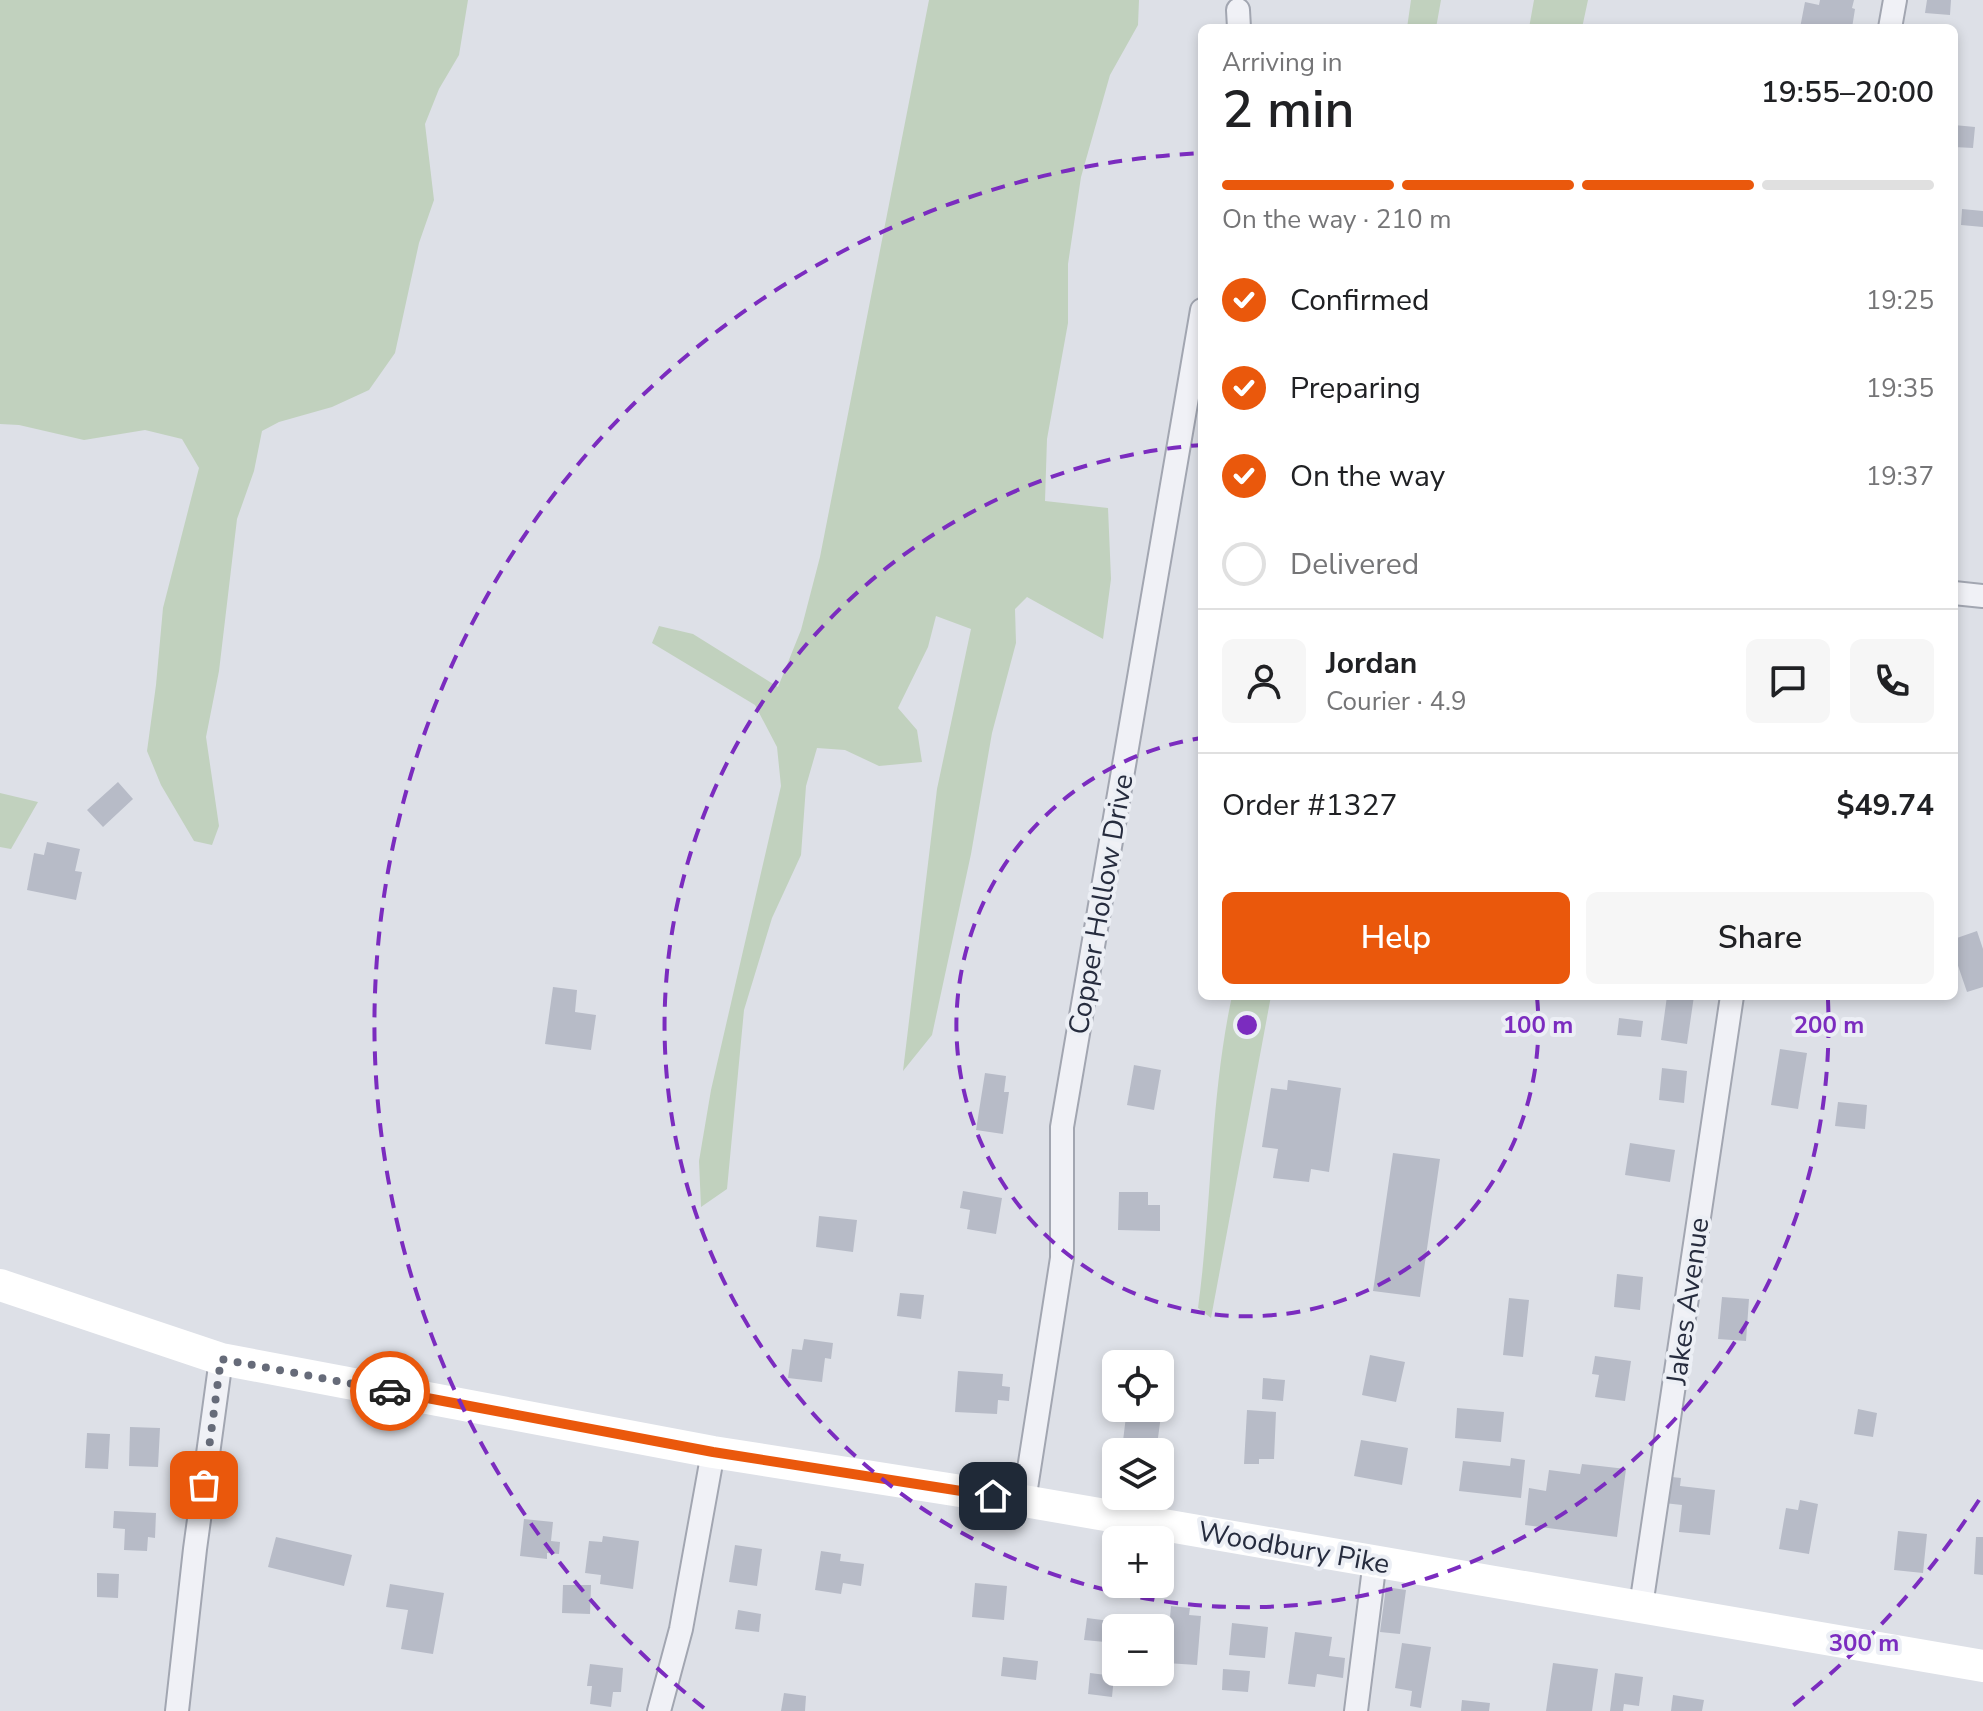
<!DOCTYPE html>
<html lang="en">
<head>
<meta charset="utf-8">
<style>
	:root { --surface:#fff; --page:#f6f6f6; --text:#202124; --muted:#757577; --line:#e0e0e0; --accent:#ea580c }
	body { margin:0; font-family:"Nunito Sans",sans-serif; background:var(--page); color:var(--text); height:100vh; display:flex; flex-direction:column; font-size:30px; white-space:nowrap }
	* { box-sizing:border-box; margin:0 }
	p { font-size:26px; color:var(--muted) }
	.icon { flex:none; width:44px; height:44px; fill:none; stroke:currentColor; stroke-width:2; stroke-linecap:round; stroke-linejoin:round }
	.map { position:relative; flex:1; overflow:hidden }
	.panel { position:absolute; left:1198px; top:24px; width:760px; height:976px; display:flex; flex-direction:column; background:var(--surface); border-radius:12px; box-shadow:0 4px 12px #0003 }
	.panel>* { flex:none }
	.controls { position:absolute; left:1102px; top:1350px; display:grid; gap:16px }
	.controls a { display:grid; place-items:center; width:72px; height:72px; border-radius:12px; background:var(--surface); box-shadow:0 4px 12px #0003; font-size:40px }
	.pin { position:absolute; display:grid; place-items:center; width:68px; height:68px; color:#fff; margin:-34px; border-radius:16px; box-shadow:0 4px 12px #0006 }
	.courier { position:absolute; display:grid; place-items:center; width:80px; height:80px; margin:-40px; border:6px solid #ea580c; border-radius:50%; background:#fff; color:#222; box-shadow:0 2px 10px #0007 }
	.overview em { font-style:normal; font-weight:600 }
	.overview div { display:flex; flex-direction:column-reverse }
	.overview { display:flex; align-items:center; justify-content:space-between; height:136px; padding:0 24px }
	h1 { font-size:52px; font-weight:600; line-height:60px }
	.bar { display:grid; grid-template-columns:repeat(4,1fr); gap:12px 8px; align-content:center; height:96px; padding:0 24px }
	.bar i { height:10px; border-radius:6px; background:var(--line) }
	.bar .current { background:var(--accent) }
	.bar p { grid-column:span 4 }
	.line { display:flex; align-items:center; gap:20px; padding:0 24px; border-top:2px solid var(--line) }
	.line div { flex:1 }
	.round { display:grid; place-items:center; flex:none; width:84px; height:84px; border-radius:12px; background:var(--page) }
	ol { padding:0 24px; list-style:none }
	li { display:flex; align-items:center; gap:24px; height:88px }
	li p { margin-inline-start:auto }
	li .icon { padding:8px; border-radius:50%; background:var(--accent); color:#fff; stroke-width:4 }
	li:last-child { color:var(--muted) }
	li i { width:44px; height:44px; border:4px solid var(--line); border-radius:50% }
	.button { display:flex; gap:16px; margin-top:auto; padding:16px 24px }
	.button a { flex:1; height:92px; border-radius:12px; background:var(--accent); color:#fff; font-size:32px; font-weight:600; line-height:92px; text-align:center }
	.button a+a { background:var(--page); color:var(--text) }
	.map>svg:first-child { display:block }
	.green { fill:#c1d1be }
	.building { fill:#b7bbc7 }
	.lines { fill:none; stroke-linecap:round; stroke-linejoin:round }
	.street-casing { stroke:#a2a6b1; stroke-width:26 }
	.street { stroke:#f0f1f6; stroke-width:22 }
	.secondary { stroke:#fff; stroke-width:32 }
	.done { stroke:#666b79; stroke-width:8; stroke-dasharray:0 14.4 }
	.route { stroke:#ea580c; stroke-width:10 }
	.ring { fill:none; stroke:#7b2cbf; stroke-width:4; stroke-dasharray:14 10 }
	.labels { text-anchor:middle; stroke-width:8; stroke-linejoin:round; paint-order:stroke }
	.street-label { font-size:28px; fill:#262c3e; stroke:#eceff5 }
	.centre { fill:#7b2cbf; stroke:#eceff5; stroke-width:4 }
	.ring-label { font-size:24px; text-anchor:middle; font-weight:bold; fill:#7b2cbf; stroke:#eceff5; stroke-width:8; stroke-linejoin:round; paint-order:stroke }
</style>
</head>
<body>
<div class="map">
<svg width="1983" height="1711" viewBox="0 0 1983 1711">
	<rect width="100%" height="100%" fill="#dde0e7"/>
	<path class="green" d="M0 0H468L459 55 439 89 425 124 434 200 419 243 395 353 369 390 332 407 279 422 262 431 254 471 237 519 219 671 206 737 219 826 212 845 194 841 161 785 147 751 156 685 163 608 199 468 182 439 145 430 84 440 19 425 0 424Z
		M929 0H1139L1138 25 1110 75 1081 177 1068 264V323L1047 439 1045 501 1108 508 1111 579 1103 639 1027 597 1015 609 1016 643 992 733 971 854 932 1035 903 1071 937 789 971 629 936 616 928 647 898 708 917 730 922 762 879 766 845 750 817 748 806 786 801 855 772 918 744 1010 727 1189 701 1207 699 1161 711 1090 781 786 777 747 755 705 652 643 659 626 693 634 778 687 801 630 820 557Z
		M1411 0H1441L1436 28H1407Z
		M1534 0H1588L1582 28H1529Z
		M0 793 38 802 11 849 0 847Z
		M1232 996H1271L1211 1318 1198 1308C1212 1205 1210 1098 1232 996Z"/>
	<path class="building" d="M1820 0H1854L1852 8 1855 9 1852 28H1800L1805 2 1819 5Z
		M1927 0H1951L1950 15 1925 13Z
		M1954 125 1975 127 1973 148 1954 147Z
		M1962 209 1983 211V227L1961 225Z
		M118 782 133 799 103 827 87 810Z
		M47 842 80 849 75 871 82 872 76 900 27 890 34 853 44 855Z
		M1977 931 1983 949V987L1967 992 1954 954V939Z
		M553 987 577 990 575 1012 596 1015 591 1050 545 1044Z
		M1667 996H1694L1687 1044 1661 1040Z
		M1619 1018 1643 1021 1641 1037 1617 1035Z
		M1780 1049 1807 1053 1798 1109 1771 1105Z
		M1134 1065 1161 1070 1154 1110 1127 1105Z
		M1662 1068 1687 1071 1684 1103 1659 1100Z
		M985 1073 1006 1076 1004 1092H1009L1003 1134 976 1130Z
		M1288 1080 1341 1088 1329 1172 1311 1169 1309 1182 1273 1178 1278 1149 1262 1147 1271 1088 1287 1090Z
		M1838 1102 1867 1105 1865 1129 1835 1126Z
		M1630 1143 1675 1150 1670 1182 1625 1175Z
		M1393 1153 1440 1159 1420 1297 1373 1291Z
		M963 1191 1002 1198 996 1234 967 1229 970 1210 960 1208Z
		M1119 1192H1148V1205H1160V1231L1118 1230Z
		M819 1216 857 1220 853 1252 816 1247Z
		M1617 1274 1643 1277 1640 1310 1614 1307Z
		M900 1293 924 1295 921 1319 897 1316Z
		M1722 1297 1749 1299 1746 1341 1718 1339Z
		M1509 1298 1529 1300 1523 1357 1503 1355Z
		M804 1339 833 1343 831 1359 825 1358 822 1382 788 1378 792 1349 802 1350Z
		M1370 1355 1405 1362 1396 1402 1362 1395Z
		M1595 1356 1631 1361 1625 1401 1595 1397 1599 1375 1592 1374Z
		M958 1371 1003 1374 1002 1386 1010 1387 1009 1401 998 1400 997 1414 955 1412Z
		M1263 1378 1285 1380 1283 1401 1262 1399Z
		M1127 1408H1162L1157 1445 1123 1441Z
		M1457 1408 1504 1412 1501 1442 1455 1438Z
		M1858 1409 1877 1413 1873 1437 1854 1434Z
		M1247 1410 1276 1412 1274 1459H1259V1464H1244Z
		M130 1427 160 1428 158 1467 129 1466Z
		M87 1433 110 1434 108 1469 85 1468Z
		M1361 1440 1408 1448 1402 1485 1354 1476Z
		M1511 1458 1525 1460 1521 1498 1459 1491 1463 1461 1510 1466Z
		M1582 1464 1626 1469 1617 1537 1525 1525 1529 1488 1546 1491 1549 1470 1580 1474Z
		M1668 1464 1673 1465 1672 1477 1681 1478 1680 1486 1715 1490 1710 1535 1679 1532 1682 1505 1664 1503Z
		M1800 1500 1818 1504 1809 1554 1779 1549 1786 1508 1798 1510Z
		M114 1511 156 1513 155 1538 148 1537 147 1551 124 1550 125 1529 113 1528Z
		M524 1519 553 1522 551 1541 560 1542 559 1554 547 1553V1559L520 1556Z
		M1898 1531 1927 1534 1923 1573 1894 1570Z
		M603 1536 639 1541 633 1589 600 1584 601 1575 585 1573 589 1541 602 1542Z
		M276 1537 352 1555 344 1586 268 1567Z
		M1976 1537H1983V1575L1974 1574Z
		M735 1545 762 1549 757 1586 729 1582Z
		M821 1551 841 1554 840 1561 864 1564 861 1586 843 1583 841 1594 815 1590Z
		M97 1573 119 1574 118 1598 97 1597Z
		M975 1583 1007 1586 1004 1620 972 1617Z
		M390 1584 444 1593 433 1654 401 1649 408 1610 386 1607Z
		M563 1585H591L590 1614 562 1613Z
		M1386 1587 1406 1590 1400 1634 1380 1632Z
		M1171 1606 1190 1608 1189 1615 1201 1616 1197 1665 1166 1663Z
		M738 1610 761 1614 759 1632 735 1629Z
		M1087 1618 1133 1624V1628H1116V1643L1084 1640Z
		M1232 1623 1268 1627 1265 1658 1229 1655Z
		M1295 1632 1332 1637 1329 1656 1345 1658 1343 1678 1317 1674 1315 1687 1288 1684Z
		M1402 1643 1431 1647 1421 1708 1410 1706 1412 1691 1395 1688Z
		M1003 1657 1038 1661 1036 1680 1001 1676Z
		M1553 1663 1598 1669 1592 1711H1546Z
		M590 1664 623 1668 621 1692H613L611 1707 590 1704 592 1686H587Z
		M1223 1669 1250 1671 1248 1692 1222 1690Z
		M1090 1673 1114 1676 1112 1697 1088 1694Z
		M1615 1673 1643 1677 1639 1706 1624 1704 1623 1711H1610Z
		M784 1693 806 1696 805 1711H781Z
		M1673 1695 1704 1700 1702 1711H1671Z
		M1462 1700 1490 1703 1489 1711H1461Z"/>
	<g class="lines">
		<g class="street-casing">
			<path id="street" d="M1238 10 1239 28
				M1890 28 1895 0
				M1954 593 1983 596
				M1024 1501 1062 1258V1127L1202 310
				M1641 1606 1732 996
				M177 1711 195 1549 221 1359
				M659 1711 681 1629 713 1452
				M1356 1711 1375 1560"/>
		</g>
		<use href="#street" class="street"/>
		<path class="secondary" d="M0 1285 221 1359 713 1452 1024 1501 1983 1666"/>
	</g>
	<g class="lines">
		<path class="done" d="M204 1485 221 1359 390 1391"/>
		<path class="route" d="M390 1391 713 1452 993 1496"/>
	</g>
	<g class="ring">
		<path d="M1537 997A291 291 0 1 1 1201 738"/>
		<path d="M1828 1000A582 582 0 1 1 1201 445"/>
		<path d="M1979 1500A873 873 0 0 1 1790 1708M704 1708A873 873 0 0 1 1201 153"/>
	</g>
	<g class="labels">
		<g class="street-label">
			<text transform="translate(1100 904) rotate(-80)" y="10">Copper Hollow Drive</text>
			<text transform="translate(1687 1301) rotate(-82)" y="10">Jakes Avenue</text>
			<text transform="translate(1294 1547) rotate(10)" y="10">Woodbury Pike</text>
		</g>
	</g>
	<circle cx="1247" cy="1025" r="12" class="centre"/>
	<g class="ring-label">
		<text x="1538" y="1033">100 m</text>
		<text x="1829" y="1033">200 m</text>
		<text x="1864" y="1651">300 m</text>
	</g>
</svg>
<div class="controls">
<a><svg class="icon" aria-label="locate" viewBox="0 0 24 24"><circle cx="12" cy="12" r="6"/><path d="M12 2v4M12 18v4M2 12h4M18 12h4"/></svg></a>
<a><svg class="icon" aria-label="layers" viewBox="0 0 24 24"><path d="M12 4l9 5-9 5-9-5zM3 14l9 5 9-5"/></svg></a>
<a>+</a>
<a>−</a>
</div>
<div class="pin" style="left:204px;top:1485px;background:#ea580c"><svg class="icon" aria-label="bag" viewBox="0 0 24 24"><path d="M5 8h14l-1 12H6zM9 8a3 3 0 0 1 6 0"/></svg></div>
<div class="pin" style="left:993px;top:1496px;background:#1f2937"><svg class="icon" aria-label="home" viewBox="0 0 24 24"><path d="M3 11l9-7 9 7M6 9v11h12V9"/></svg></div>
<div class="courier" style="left:390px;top:1391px"><svg class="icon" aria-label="car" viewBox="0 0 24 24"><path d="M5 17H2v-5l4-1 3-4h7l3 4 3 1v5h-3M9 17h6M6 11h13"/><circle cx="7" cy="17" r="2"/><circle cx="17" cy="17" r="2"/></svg></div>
<section class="panel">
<div class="overview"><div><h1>2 min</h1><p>Arriving in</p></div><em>19:55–20:00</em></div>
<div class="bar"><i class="current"></i><i class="current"></i><i class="current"></i><i></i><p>On the way · 210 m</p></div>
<ol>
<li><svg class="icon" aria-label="check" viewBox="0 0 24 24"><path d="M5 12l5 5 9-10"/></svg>Confirmed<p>19:25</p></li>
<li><svg class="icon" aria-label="check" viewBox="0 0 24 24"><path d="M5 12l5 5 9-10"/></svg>Preparing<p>19:35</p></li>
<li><svg class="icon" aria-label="check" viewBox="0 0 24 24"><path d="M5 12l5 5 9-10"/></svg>On the way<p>19:37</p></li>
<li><i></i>Delivered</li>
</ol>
<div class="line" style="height:144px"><a class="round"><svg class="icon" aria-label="person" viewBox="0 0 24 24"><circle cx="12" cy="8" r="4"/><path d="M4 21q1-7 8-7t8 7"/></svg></a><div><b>Jordan</b><p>Courier · 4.9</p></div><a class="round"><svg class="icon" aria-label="chat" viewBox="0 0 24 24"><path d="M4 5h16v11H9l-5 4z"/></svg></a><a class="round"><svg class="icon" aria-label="phone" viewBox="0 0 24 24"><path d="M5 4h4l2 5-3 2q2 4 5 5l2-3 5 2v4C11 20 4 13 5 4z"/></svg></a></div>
<div class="line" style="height:104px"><div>Order #1327</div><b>$49.74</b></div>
<div class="button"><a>Help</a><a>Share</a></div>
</section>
</div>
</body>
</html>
